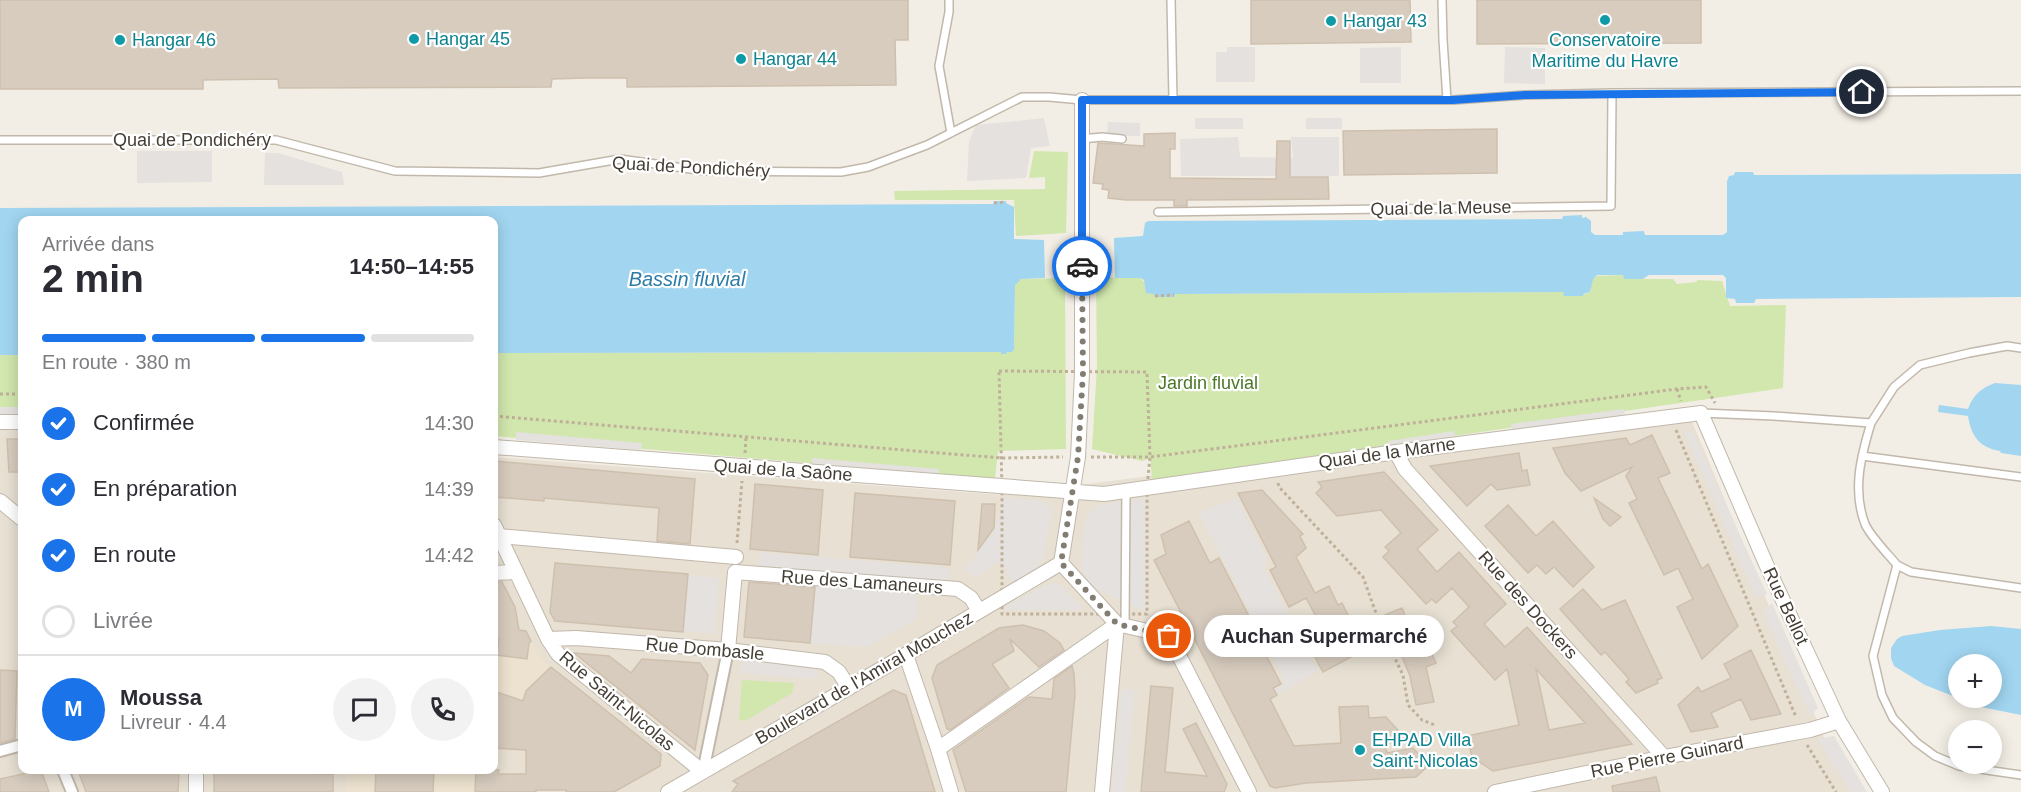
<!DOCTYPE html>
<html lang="fr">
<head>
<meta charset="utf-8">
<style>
	:root { --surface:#fff; --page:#f2f2f3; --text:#2b2b33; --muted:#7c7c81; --line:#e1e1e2; --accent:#1a73e8 }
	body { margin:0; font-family:Arial,sans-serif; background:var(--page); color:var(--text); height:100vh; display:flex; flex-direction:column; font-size:22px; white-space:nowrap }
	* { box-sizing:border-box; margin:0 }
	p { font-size:20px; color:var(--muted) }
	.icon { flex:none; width:33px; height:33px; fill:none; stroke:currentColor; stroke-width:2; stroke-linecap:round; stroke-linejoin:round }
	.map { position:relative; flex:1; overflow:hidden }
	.drawer { position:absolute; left:18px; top:216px; width:480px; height:558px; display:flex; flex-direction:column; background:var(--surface); border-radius:12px; box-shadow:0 3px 15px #0003 }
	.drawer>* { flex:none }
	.fabs { position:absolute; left:1948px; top:654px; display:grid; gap:12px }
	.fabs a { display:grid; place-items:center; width:54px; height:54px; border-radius:50%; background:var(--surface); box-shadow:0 3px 15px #0003; font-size:30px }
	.pin { position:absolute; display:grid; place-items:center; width:51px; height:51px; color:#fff; margin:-26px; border:3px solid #fff; border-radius:50%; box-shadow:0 2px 6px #0007 }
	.courier { position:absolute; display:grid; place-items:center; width:60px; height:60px; margin:-30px; border:4px solid #1a73e8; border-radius:50%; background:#fff; color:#222; box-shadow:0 2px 8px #0007 }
	.bubble { position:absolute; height:42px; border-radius:21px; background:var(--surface); box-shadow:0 3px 15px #0003; font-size:20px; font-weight:700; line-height:42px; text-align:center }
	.summary em { font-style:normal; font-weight:700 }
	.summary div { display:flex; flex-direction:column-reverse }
	.summary { display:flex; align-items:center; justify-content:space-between; height:102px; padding:0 24px }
	h1 { font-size:39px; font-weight:700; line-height:45px }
	.bar { display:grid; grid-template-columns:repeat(4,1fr); gap:9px 6px; align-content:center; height:72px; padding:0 24px }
	.bar i { height:8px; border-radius:4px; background:var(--line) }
	.bar .active { background:var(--accent) }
	.bar p { grid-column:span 4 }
	.line { display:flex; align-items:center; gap:15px; padding:0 24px; border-top:2px solid var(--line) }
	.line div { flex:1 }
	.round { display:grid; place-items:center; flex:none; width:63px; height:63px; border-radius:32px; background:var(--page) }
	ol { padding:0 24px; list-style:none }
	li { display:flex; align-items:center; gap:18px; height:66px }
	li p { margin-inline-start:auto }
	li .icon { padding:6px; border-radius:50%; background:var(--accent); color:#fff; stroke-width:4 }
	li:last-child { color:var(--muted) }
	li i { width:33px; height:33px; border:3px solid var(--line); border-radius:50% }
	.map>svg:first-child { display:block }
	.residential { fill:#e7e0d3 }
	.education { fill:#ece2cf }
	.green { fill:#d1e7ae }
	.parking { fill:#e4e1de }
	.water { fill:#a1d5f0; fill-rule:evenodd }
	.building { fill:#d7ccbe; stroke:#cfc0ae; stroke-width:1.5; fill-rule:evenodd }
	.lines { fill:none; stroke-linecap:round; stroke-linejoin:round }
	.service-casing { stroke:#c1b8ab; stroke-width:10 }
	.pedestrian-casing { stroke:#c1b8ab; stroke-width:14 }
	.minor-casing { stroke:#c1b8ab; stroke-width:16 }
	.path { stroke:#c0b099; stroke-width:3; stroke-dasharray:3 3; stroke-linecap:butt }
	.service { stroke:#fff; stroke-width:7 }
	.pedestrian { stroke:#fff; stroke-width:10 }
	.minor { stroke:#fff; stroke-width:14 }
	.done { stroke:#827c73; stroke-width:6; stroke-dasharray:0 10.8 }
	.route { stroke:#1a73e8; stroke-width:8 }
	.culture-dot { fill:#0f9aa8; stroke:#fff; stroke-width:2 }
	.labels { text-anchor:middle; stroke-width:4.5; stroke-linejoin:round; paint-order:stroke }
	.culture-label { font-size:18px; fill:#0d838f; stroke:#fff; text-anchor:start }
	.street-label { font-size:18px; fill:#453e35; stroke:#fff }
	.park-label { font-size:18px; fill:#4b7728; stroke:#fff }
	.water-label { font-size:20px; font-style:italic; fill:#2d7ca9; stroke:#fff }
</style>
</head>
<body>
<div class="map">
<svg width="2021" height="792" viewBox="0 0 2021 792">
	<rect width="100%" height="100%" fill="#f3eee5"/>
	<path class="residential" d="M1686 407 1825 740 1857 792H0V430H22V770H494V457L1002 495Z"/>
	<path class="education" d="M494 638 533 644 540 658 551 667 526 691 512 734 500 730 498 792H346L347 770H494Z"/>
	<path class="green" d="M1034 151 1068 152 1066 233 1016 236 1014 200H895L894 191 1045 189V177L1029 178Z
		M1623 275 1625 279H1673L1677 284 1696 282 1698 280 1722 281 1730 306 1786 305 1783 388 1152 480 1150 458 1142 461 1092 449 1097 366 1096 278 1140 277 1154 294 1563 292 1586 294 1590 292 1592 279 1595 276Z
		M1065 278 1066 449 998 451 995 479 494 436V353L1006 352 1014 349 1015 285 1017 281 1021 279Z
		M0 355H22V410L0 411Z
		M742 680 794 683 792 693 745 721 739 720Z"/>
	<path class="parking" d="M1227 47H1255V82H1216V52H1227Z
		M1401 47V83H1360V48Z
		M1505 47 1545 48V84L1504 83Z
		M1044 118 1050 146 1031 148 1026 178 967 181 969 141 976 125Z
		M1195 118H1243V129H1195Z
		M1306 118H1342V129H1306Z
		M1108 122 1140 123V136H1107Z
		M1238 137 1240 157 1293 158 1291 137H1339V176H1181L1180 139Z
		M137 151H212V182L137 183Z
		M265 153H278L342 172 344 185H264Z
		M0 407H22V415H0Z
		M1624 409 1625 415 1512 430 1511 424Z
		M1454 431 1455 438 1390 447 1388 441Z
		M1684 431H1692L1767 594 1756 598Z
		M516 432 642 443 641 450 516 440Z
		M812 458 939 469 938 476 812 465Z
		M1005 497 1043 501 1048 505 1052 512 1042 560 1035 569 1013 582 999 561 976 577 965 570 993 531Z
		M1146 497V612L1094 588 1087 579 1082 568 1084 527 1088 515 1097 506Z
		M1237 499 1267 559 1264 568 1318 671 1279 694 1276 689 1285 682 1199 512Z
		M760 552 949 568 948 582 759 566Z
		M688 575 719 578 715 634 684 631Z
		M1050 583 1060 585 1082 607 1080 610H1005V606Z
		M813 585 917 594 916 619 867 647 809 643Z
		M1772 603 1818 708 1810 716 1763 612Z
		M743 652 819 661 817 679 741 673Z
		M1121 689 1135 690 1125 792H1111Z
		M1834 736 1867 792H1851L1817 739Z"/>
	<path class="water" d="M1735 172H1753L1754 175 2021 174V297L1756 299 1754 303H1736L1735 299 1726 298V278L1723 275H1649L1643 279H1624L1623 275H1597L1593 279 1590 292 1583 294V296H1564L1563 292 1175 294 1174 297H1155L1154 294 1146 293 1144 280 1141 278H1115L1114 238 1143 236 1145 223 1148 221 1562 219 1563 216 1582 215V218L1586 217 1591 221V232L1595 235H1623V232L1644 231 1645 235H1723L1727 232V181L1729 176 1734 175Z
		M994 201H1006V203L1014 207V239L1044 240 1045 278 1021 279 1015 285 1014 349 1012 352H1006L1007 354H1001V352L494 353V220H22V355H0V208L993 204Z
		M1995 383 2021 385V456L2001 453 2000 451C1980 448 1971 436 1968 416L1938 412 1939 405 1968 409C1973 395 1981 388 1995 383Z
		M1991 626 2021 629V715L1981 707 1925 685 1894 666 1891 658V648L1897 639 1902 636 1940 630ZM1959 664H1992V698H1959Z"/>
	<path class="building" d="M0 0H908V40H895L896 85 627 87V78H587L552 79 551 87 279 88 278 79 203 80V89H0Z
		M1251 0H1410L1411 42 1251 44Z
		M1477 0H1701V43L1477 44Z
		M1497 129V173L1344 175 1343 131Z
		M1175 133V149H1170V178L1276 179 1277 141H1290V177H1328L1329 199 1187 200V206H1174V200H1126L1108 198 1109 190 1102 189 1103 184 1093 183 1098 143 1144 146V134Z
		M1652 435 1670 473 1658 478 1702 569 1708 564 1738 626 1702 659 1677 607 1693 599 1678 568 1664 575 1629 503 1637 499 1626 476 1632 467 1581 491 1565 473 1553 448 1626 438 1630 445Z
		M7 439H22V472H9Z
		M1519 453 1522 471 1527 470 1530 485 1497 490 1491 484 1467 506 1430 466Z
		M494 461 695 479 690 544 657 541 659 508 544 498V501L494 497Z
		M1384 472 1438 530 1417 549 1437 572 1459 552 1506 604 1484 624 1505 647 1527 627 1632 744 1493 771 1472 757 1467 736 1519 725 1507 669 1495 680 1451 631 1457 626 1453 622 1469 607 1452 588 1436 603 1432 599 1426 604 1383 557 1389 551 1385 547 1401 533 1381 510 1337 516 1316 493 1322 487 1318 482ZM1536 669 1585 723 1549 730Z
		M755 484 823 490 818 555 750 549Z
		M1262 490 1303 534 1300 536 1306 548 1296 557 1315 593 1329 586 1338 605 1342 603 1351 621 1354 620 1368 648 1323 672 1309 646 1327 637 1306 598 1289 607 1270 570 1276 567 1238 493Z
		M855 493 955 501 950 565 850 557Z
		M1594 498 1621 517 1610 526 1603 519Z
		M982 504H995L994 528 978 550Z
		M1508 505 1536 536 1553 521 1594 567 1573 587 1554 567 1546 574 1537 565 1528 573 1485 526Z
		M1189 521 1210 563 1219 558 1266 649 1264 651 1281 684 1273 688 1277 695 1270 699 1294 746 1341 743 1339 707 1368 706 1369 718 1386 717 1404 737 1385 745 1387 753 1413 748 1429 765 1416 777 1306 783 1275 788 1270 786 1154 560 1166 554 1161 535Z
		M555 563 688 574 683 632 555 621 550 612Z
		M494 582H502L515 607 519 630 526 631 531 641 529 643 527 659 497 655 499 639 494 638Z
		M749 582 815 587 810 643 744 637Z
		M1583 589 1602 610 1625 600 1662 678 1657 680 1658 683 1636 693 1626 682 1629 679 1605 652 1601 655 1560 609Z
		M1402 608 1419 649 1428 645 1436 663 1426 667 1434 702 1416 705 1410 676 1385 615Z
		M1023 625 1044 631 1060 643 1064 650 1039 667 1010 639 1014 651 992 664 1009 688 950 730 947 729 932 678 937 665 999 628Z
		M1751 650 1781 714 1751 720 1741 699 1711 713 1718 727 1691 732 1678 705 1698 687 1701 692 1731 678 1724 664Z
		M574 653 609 656 631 673 642 659 700 663 708 675 695 750Z
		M1072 666 1074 673 1075 694 1066 792H966L953 750 1029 697 1052 699 1054 679Z
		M551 667 661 754 660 766 614 792H566V790H536V792H475L476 770H499L498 774H526V750L494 748V691L523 701 526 691Z
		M0 670 17 671 15 739 0 743Z
		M1151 686 1173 688 1165 772 1207 776 1183 729 1196 723 1227 784 1224 792H1141Z
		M893 690 906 695 935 792H732L738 784 733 781Z
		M41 770 49 792H0V779Z
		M78 770H179L178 792H86Z
		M214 770H251V772L333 774V792H214Z
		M376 770H434L433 792H375Z
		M1656 777 1660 792H1613L1612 786Z"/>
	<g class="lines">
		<g class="service-casing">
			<path id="service" d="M949 0V12L939 66 951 133
				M1171 0 1173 100
				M1442 0 1443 40 1447 100
				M1081 139 1102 137 1122 139
				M0 140H276L395 171 539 173 620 159 705 171 841 172 868 167 927 145 1022 97H1049L1082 100H1453L1525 95 1612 93 2021 91
				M1158 212 1611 206 1612 93
				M1701 413 1774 416 1871 423 1894 387 1920 365 1969 353 2007 346 2021 348
				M1871 423C1861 456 1852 490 1865 524 1870 536 1888 554 1897 565L1873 656 1882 695 1893 718 1916 742 1935 756 1959 766 2021 775
				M1862 456 2021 477
				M1897 565 1911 572 2021 588
				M1125 626 1126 490"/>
		</g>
		<g class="pedestrian-casing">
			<path id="pedestrian" d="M0 751 22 745
				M63 770 72 792
				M703 772 728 650"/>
		</g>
		<g class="minor-casing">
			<path id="minor" d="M0 422H22
				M494 447 1104 494 1396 452 1701 413 1766 564 1839 721 1882 792
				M1396 452 1405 469 1664 757
				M0 501 22 519
				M494 525 548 639 558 654 703 772
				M499 536 736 557
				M1061 563 1078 457 1082 373V100
				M1061 563 1117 624 1102 792
				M494 573 516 572
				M548 639 576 638 728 650 825 662 839 672 849 688
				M728 650 735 572 958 589 971 598 979 611
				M906 655 938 749 951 792
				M938 749 1117 624 1169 636 1249 792
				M196 792V770
				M668 792 895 661 1061 563
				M1495 792 1664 757 1810 730 1839 721"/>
		</g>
		<path class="path" d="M994 203 1006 202
			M1155 296 1174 295
			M999 371 1147 372 1150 457 1147 487V614H1002V487Z
			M1677 389 1681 401
			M0 394H22
			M494 416 1001 458 1063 457
			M1676 430 1796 717
			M745 453 746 437
			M1091 457H1150L1677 389 1706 387 1715 403
			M1278 483 1279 487 1363 577 1385 638 1403 675 1408 705 1422 720 1435 725
			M737 543 742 481
			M1807 745 1836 792"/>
		<use href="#service" class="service"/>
		<use href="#pedestrian" class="pedestrian"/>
		<use href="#minor" class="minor"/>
	</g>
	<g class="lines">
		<path class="done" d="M1082 266 1083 373 1078 457 1061 563 1117 624 1169 636"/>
		<path class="route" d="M1082 266V100H1453L1525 95 1862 92"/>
	</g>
	<g class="culture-dot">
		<circle cx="1605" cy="20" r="6"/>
		<circle cx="1331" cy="21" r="6"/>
		<circle cx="414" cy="39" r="6"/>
		<circle cx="120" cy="40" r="6"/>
		<circle cx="741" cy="59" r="6"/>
		<circle cx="1360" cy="750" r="6"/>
	</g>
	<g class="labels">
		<g class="culture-label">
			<text x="1343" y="27">Hangar 43</text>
			<text x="426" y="45">Hangar 45</text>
			<text x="132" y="46">Hangar 46</text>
			<text x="1605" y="46" text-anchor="middle">Conservatoire<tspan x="1605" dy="21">Maritime du Havre</tspan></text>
			<text x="753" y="65">Hangar 44</text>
			<text x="1372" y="746">EHPAD Villa<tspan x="1372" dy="21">Saint-Nicolas</tspan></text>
		</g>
		<g class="street-label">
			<text x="192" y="146">Quai de Pondichéry</text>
			<text transform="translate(691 167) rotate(3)" y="6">Quai de Pondichéry</text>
			<text transform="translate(1441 208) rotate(-1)" y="6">Quai de la Meuse</text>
			<text transform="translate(1387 453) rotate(-8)" y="6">Quai de la Marne</text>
			<text transform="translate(783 470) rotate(4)" y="6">Quai de la Saône</text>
			<text transform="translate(862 582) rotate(4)" y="6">Rue des Lamaneurs</text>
			<text transform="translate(1528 605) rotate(48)" y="6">Rue des Dockers</text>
			<text transform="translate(1786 606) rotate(65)" y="6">Rue Bellot</text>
			<text transform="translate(705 649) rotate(5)" y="6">Rue Dombasle</text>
			<text transform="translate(864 678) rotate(-30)" y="6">Boulevard de l'Amiral Mouchez</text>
			<text transform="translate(617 701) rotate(40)" y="6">Rue Saint-Nicolas</text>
			<text transform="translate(1667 757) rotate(-11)" y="6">Rue Pierre Guinard</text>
		</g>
		<g class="park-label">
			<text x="1208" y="389">Jardin fluvial</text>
		</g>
		<g class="water-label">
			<text x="687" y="286">Bassin fluvial</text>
		</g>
	</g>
</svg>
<div class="fabs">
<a>+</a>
<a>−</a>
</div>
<div class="pin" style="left:1169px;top:636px;background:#ea580c"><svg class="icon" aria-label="bag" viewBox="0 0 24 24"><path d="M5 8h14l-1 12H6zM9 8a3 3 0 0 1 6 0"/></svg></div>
<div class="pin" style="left:1862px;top:92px;background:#1f2937"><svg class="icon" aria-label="home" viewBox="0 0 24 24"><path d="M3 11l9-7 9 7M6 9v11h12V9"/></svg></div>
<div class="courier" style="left:1082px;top:266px"><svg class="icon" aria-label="car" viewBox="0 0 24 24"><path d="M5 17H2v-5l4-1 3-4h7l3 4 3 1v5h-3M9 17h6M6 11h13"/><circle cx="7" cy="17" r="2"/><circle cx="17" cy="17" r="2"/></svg></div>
<div class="bubble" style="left:1204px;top:615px;width:240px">Auchan Supermarché</div>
<section class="drawer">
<div class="summary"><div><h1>2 min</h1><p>Arrivée dans</p></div><em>14:50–14:55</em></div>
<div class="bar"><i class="active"></i><i class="active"></i><i class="active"></i><i></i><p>En route · 380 m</p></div>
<ol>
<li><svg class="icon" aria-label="check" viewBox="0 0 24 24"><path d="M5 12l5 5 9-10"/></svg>Confirmée<p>14:30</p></li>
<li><svg class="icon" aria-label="check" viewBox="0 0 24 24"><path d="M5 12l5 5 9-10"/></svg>En préparation<p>14:39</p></li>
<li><svg class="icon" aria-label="check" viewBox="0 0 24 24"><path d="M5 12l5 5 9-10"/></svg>En route<p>14:42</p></li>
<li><i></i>Livrée</li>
</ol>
<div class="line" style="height:108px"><b class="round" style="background:var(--accent);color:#fff">M</b><div><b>Moussa</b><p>Livreur · 4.4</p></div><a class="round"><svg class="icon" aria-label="chat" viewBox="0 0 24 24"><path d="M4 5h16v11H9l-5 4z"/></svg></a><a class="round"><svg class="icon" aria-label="phone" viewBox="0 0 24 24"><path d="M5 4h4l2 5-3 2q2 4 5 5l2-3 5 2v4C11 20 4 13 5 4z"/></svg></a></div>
</section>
</div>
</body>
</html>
